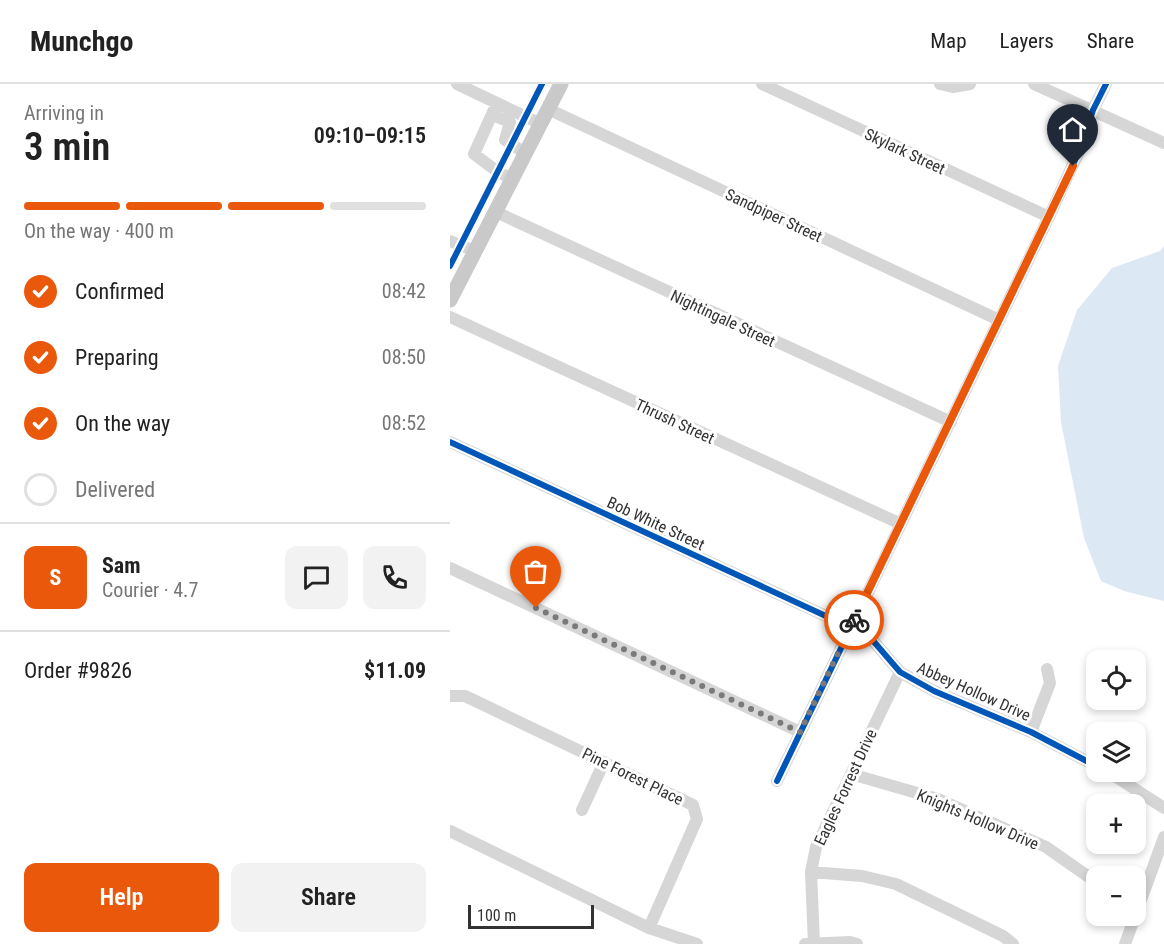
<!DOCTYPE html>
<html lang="en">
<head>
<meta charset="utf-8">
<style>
	:root { --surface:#fff; --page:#f2f2f2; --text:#222; --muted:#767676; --line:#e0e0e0; --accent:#ea580c }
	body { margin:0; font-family:"Roboto Condensed",sans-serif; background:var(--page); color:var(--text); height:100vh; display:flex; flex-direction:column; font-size:22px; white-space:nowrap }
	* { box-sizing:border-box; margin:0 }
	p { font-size:20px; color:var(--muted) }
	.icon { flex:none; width:33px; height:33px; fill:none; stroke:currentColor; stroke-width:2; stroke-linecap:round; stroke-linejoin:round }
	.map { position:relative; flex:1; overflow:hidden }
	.drawer { display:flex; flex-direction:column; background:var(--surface); width:450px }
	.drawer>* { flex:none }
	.fabs { position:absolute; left:636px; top:566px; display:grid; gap:12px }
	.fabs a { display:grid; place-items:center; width:60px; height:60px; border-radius:12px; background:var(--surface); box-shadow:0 3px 9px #0003; font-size:30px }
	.scale { position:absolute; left:18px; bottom:15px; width:126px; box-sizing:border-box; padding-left:6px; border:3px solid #323232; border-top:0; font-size:16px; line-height:21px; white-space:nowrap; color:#323232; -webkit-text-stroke:4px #fff; paint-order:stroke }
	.pin { position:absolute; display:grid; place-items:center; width:51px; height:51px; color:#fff; margin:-62px -26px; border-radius:50% 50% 50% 0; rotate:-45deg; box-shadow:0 0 6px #0007 }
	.pin .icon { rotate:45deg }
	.courier { position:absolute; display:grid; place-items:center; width:60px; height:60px; margin:-30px; border:4px solid #ea580c; border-radius:50%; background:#fff; color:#222; box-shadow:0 2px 8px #0007 }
	.headline em { font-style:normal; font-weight:600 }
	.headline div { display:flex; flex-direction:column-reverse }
	.headline { display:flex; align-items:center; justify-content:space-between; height:102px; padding:0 24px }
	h1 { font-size:39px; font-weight:600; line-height:45px }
	.bar { display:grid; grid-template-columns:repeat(4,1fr); gap:9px 6px; align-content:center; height:72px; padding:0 24px }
	.bar i { height:8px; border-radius:4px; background:var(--line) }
	.bar .current { background:var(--accent) }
	.bar p { grid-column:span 4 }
	.line { display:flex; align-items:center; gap:15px; padding:0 24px; border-top:2px solid var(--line) }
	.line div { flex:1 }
	.round { display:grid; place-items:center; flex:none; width:63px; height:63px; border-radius:12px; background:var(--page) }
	ol { padding:0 24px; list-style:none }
	li { display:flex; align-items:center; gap:18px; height:66px }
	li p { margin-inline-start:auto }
	li .icon { padding:6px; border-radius:50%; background:var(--accent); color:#fff; stroke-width:4 }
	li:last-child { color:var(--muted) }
	li i { width:33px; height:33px; border:3px solid var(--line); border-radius:50% }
	.primary-button { display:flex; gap:12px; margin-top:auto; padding:12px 24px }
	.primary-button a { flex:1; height:69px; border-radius:12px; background:var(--accent); color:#fff; font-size:24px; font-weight:600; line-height:69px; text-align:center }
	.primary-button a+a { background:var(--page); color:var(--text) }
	header { display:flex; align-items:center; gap:36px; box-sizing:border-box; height:84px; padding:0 30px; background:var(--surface); border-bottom:2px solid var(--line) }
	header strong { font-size:28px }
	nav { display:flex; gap:33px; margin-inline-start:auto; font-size:21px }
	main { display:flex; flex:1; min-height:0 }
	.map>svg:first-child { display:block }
	.water { fill:#dce8f4 }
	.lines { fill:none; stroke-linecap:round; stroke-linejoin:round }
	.minor { stroke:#d6d6d6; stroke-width:12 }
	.major { stroke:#c9c9c9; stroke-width:15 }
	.cycleway-casing { stroke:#fff; stroke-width:10 }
	.cycleway { stroke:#0057b8; stroke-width:6 }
	.done { stroke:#7a7a7a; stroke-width:6; stroke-dasharray:0 10.8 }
	.route { stroke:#ea580c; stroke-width:8 }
	.labels { text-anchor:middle; stroke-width:6; stroke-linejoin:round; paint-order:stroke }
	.street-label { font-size:16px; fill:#323232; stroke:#fff }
</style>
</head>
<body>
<header>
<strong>Munchgo</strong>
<nav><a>Map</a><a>Layers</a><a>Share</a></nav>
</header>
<main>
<section class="drawer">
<div class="headline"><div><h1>3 min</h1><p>Arriving in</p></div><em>09:10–09:15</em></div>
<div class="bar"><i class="current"></i><i class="current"></i><i class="current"></i><i></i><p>On the way · 400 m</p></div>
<ol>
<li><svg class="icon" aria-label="check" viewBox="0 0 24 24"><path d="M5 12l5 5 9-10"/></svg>Confirmed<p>08:42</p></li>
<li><svg class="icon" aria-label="check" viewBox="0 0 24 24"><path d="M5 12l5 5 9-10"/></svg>Preparing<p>08:50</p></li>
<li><svg class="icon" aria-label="check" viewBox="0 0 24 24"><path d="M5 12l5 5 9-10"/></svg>On the way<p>08:52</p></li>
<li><i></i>Delivered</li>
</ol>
<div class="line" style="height:108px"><b class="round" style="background:var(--accent);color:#fff">S</b><div><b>Sam</b><p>Courier · 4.7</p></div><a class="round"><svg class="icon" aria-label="chat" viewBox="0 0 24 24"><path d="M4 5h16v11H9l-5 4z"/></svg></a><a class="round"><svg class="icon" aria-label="phone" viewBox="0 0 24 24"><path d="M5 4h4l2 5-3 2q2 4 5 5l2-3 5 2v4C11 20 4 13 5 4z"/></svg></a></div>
<div class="line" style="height:78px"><div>Order #9826</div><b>$11.09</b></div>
<div class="primary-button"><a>Help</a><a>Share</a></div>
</section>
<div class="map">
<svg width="714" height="860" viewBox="0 0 714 860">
	<rect width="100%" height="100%" fill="#fff"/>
	<path class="water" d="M714 162V517L674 507 651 497 634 454 611 338 608 282 627 226 662 184 710 167Z"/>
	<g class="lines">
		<path class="minor" d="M7 0 91 40
			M312 0 599 133
			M490 0 503 3 520 0
			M584 0 714 59
			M47 19 24 70 48 88 62 95
			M98 25 549 236
			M42 31 60 38 55 56 75 69
			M46 128 501 338
			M0 157 25 167
			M0 233 451 440
			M0 358 419 552 450 588 484 607 581 648 646 682
			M0 484 350 648
			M0 612H15L243 721 247 735 199 844
			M581 648 600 599 597 585
			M657 687 714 724
			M401 690 488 715 596 763 646 798
			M327 697 599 133 630 65 643 26 656 0
			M132 726 154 678
			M0 747 199 844 247 860
			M361 788 412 792 446 800 553 852 563 860
			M355 860 400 858 407 860
			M364 860 361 788 366 763 450 588
			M675 860 714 753"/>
		<path class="major" d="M0 216 111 0"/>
		<g class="cycleway-casing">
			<path id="cycleway" d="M0 182 92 0
				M0 358 419 552 450 588 484 607 581 648 646 682
				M327 697 599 133 630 65 643 26 656 0"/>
		</g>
		<use href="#cycleway" class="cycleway"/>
	</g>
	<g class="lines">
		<path class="done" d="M86 524 350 648 404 536"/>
		<path class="route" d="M404 536 623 82"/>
	</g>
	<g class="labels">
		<g class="street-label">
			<text transform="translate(455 67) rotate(25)" y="6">Skylark Street</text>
			<text transform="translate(324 131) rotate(25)" y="6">Sandpiper Street</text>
			<text transform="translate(273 234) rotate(25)" y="6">Nightingale Street</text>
			<text transform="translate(225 337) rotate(25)" y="6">Thrush Street</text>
			<text transform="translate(206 439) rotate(25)" y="6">Bob White Street</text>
			<text transform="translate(524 607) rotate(24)" y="6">Abbey Hollow Drive</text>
			<text transform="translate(183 692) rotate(26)" y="6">Pine Forest Place</text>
			<text transform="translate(395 703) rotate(-65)" y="6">Eagles Forrest Drive</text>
			<text transform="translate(528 735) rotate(23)" y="6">Knights Hollow Drive</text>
		</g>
	</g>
</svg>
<div class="fabs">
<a><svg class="icon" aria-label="locate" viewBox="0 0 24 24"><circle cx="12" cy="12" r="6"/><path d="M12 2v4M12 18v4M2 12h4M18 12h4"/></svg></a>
<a><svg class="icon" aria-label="layers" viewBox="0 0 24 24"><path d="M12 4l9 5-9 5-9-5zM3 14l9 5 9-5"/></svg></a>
<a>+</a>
<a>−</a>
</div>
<div class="scale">100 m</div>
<div class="pin" style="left:86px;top:524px;background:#ea580c"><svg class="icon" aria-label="bag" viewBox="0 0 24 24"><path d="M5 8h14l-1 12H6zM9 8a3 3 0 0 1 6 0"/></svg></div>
<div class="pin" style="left:623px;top:82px;background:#1f2937"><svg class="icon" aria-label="home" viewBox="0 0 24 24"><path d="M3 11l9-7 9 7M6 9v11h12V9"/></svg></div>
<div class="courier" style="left:404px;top:536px"><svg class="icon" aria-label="bike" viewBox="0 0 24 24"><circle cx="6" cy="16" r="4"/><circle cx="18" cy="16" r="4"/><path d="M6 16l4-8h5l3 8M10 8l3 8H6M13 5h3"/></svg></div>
</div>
</main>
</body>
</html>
